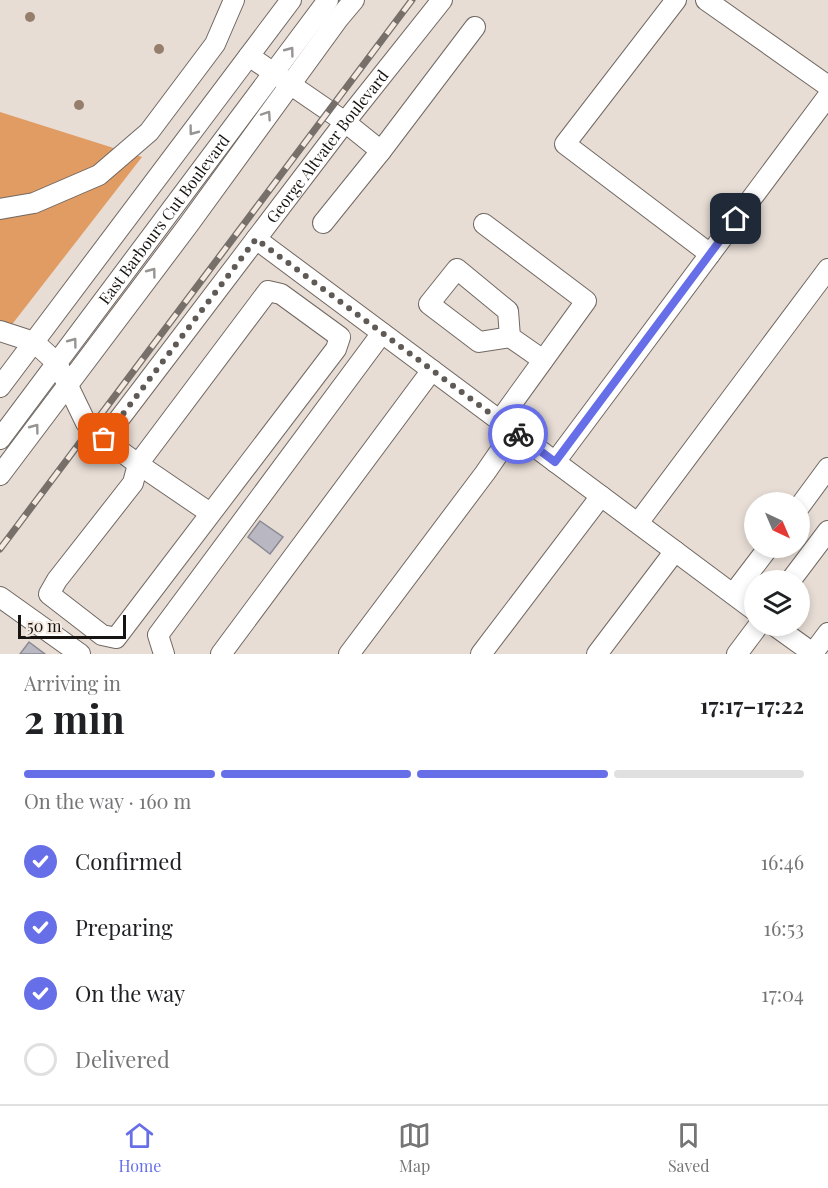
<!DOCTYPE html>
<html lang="en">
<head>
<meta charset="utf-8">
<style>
	:root { --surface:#fff; --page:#f6f6f6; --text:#202124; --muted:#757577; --line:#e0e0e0; --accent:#676fe8 }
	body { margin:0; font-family:"Playfair Display",serif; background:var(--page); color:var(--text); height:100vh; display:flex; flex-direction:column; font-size:22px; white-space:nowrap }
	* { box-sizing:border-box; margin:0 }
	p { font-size:20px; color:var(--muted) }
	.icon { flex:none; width:33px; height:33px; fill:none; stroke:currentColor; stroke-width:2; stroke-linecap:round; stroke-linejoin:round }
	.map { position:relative; height:654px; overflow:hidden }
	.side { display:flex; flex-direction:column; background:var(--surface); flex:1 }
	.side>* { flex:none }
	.needle { width:39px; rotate:136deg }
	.controls { position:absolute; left:744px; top:492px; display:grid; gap:12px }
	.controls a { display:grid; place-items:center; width:66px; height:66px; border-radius:50%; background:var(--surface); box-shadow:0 3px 9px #0003; font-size:30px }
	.scale { position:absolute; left:18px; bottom:15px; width:108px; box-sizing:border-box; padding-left:6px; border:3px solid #171311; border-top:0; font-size:16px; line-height:21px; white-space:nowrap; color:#171311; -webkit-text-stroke:4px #f4eae2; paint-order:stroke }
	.pin { position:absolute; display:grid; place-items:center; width:51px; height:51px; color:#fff; margin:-26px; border-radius:12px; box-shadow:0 3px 9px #0006 }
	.courier { position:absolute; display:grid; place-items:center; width:60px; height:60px; margin:-30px; border:4px solid #676fe8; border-radius:50%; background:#fff; color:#222; box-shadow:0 2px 8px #0007 }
	.headline em { font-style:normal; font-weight:700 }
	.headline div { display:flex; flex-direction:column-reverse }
	.headline { display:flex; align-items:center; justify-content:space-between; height:102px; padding:0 24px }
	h1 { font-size:39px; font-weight:700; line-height:45px }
	.bar { display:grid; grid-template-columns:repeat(4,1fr); gap:9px 6px; align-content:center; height:72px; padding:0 24px }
	.bar i { height:8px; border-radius:4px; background:var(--line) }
	.bar .selected { background:var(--accent) }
	.bar p { grid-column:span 4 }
	ol { padding:0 24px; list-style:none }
	li { display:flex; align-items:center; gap:18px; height:66px }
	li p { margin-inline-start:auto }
	li .icon { padding:6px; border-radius:50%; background:var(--accent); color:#fff; stroke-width:4 }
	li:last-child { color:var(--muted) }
	li i { width:33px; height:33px; border:3px solid var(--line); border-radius:50% }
	.menu { display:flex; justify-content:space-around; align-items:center; height:84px; border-top:2px solid var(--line); background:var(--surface); font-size:16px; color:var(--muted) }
	.menu a { display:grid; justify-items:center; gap:3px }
	.menu .selected { color:var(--accent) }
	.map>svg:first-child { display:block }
	.green { fill:#e19c64 }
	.building { fill:#b9b8c2; stroke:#8a8993; stroke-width:1.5 }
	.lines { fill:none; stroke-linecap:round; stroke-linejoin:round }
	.minor-casing { stroke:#716862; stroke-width:22 }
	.minor { stroke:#fff; stroke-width:20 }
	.rail-casing { stroke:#766f6a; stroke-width:7 }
	.rail { stroke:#f4eae2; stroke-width:4.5; stroke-dasharray:14; stroke-linecap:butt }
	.tree { fill:#957f6c }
	.oneway { stroke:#979594 }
	.done { stroke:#605a56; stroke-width:6; stroke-dasharray:0 10.8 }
	.route { stroke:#676fe8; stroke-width:8 }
	.labels { text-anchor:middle; stroke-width:5; stroke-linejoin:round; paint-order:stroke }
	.street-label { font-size:16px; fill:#171311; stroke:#f4eae2 }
</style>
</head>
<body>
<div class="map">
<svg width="828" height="654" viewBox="0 0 828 654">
	<rect width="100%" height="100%" fill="#e7ddd5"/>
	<path class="green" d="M0 112 142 157 10 327 0 323Z"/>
	<path class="building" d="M260 521 283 537 270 554 248 537Z
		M29 642 45 654H20Z"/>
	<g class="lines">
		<g class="minor-casing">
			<g id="minor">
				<path d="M676 0 565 144 710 254"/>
				<path d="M706 0 828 86"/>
				<path d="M249 56 345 122 381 151 475 27"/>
				<path d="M0 209 34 203 99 175 149 132 215 44 234 0"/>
				<path d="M323 223 381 151"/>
				<path d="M484 224 586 301 500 420"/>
				<path d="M256 239 754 610"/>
				<path d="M0 331 34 342 57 363 86 423 104 439 138 464 268 291 281 294 340 337 336 349 116 638 102 635 49 594 57 580 133 483 138 464 210 513"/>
				<path d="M510 337 479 342 429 304 457 269 508 311 510 337 543 360"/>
				<path d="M0 387 291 0"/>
				<path id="s1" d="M0 439 328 0"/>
				<path id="s2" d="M104 439 345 122 442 0"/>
				<path d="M555 462 828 96"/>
				<path d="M0 475 189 224 338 19 354 0"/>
				<path d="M800 506 828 468"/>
				<path d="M638 523 828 269"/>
				<path d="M791 580 828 531"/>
				<path d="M733 594 768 548"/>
				<path d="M0 597 80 654"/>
				<path d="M775 626 814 654"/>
				<path d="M813 653 828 633"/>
				<path d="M164 654 158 635 382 333"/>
				<path d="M221 654 432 370"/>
				<path d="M349 654 485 473 514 431"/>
				<path d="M481 654 601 496"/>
				<path d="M597 654 675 551"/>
				<path d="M737 654 758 626"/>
			</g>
		</g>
		<use href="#minor" class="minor"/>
		<g class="rail-casing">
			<path id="rail" d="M0 549 412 0"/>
		</g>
		<use href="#rail" class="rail"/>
	</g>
	<g class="tree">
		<circle cx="30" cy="17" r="5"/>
		<circle cx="159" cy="49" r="5"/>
		<circle cx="79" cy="105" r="5"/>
	</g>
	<defs><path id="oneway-chevron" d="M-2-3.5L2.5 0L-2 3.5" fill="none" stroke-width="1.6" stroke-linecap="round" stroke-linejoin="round" transform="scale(1.5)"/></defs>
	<g class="oneway">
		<use href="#oneway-chevron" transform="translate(290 51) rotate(-53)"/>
		<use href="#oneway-chevron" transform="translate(267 115) rotate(-56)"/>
		<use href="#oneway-chevron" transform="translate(193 131) rotate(127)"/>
		<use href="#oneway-chevron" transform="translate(152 272) rotate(-53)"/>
		<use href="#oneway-chevron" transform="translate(73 342) rotate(-53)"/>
		<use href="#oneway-chevron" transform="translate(35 428) rotate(-53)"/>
	</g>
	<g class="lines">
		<path class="done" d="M104 439 256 239 518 434"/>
		<path class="route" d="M518 434 555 462 736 219"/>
	</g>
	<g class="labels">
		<g class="street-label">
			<text dy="6" stroke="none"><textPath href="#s2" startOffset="368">George Altvater Boulevard</textPath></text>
			<text dy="6" stroke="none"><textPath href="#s1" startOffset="274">East Barbours Cut Boulevard</textPath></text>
		</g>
	</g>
</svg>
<div class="controls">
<a><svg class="needle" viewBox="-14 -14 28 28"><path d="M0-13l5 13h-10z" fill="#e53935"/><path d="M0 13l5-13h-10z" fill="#757577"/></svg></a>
<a><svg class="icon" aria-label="layers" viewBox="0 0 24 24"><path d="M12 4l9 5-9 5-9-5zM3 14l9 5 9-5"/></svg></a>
</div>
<div class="scale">50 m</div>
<div class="pin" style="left:104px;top:439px;background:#ea580c"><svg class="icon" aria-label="bag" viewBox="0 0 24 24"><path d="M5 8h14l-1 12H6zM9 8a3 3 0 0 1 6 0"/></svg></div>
<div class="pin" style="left:736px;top:219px;background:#1f2937"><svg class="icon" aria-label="home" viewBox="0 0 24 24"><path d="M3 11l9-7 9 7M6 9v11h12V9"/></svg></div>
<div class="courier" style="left:518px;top:434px"><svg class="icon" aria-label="bike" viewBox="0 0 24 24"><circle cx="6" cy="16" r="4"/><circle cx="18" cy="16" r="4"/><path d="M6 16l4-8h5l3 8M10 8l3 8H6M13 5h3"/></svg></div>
</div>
<section class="side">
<div class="headline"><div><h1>2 min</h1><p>Arriving in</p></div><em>17:17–17:22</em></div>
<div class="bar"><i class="selected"></i><i class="selected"></i><i class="selected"></i><i></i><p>On the way · 160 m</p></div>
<ol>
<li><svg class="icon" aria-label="check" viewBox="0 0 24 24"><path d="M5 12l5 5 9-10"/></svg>Confirmed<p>16:46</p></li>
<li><svg class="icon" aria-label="check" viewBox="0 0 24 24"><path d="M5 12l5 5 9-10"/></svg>Preparing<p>16:53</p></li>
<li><svg class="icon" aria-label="check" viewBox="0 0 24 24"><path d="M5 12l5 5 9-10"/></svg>On the way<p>17:04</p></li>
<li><i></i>Delivered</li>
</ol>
</section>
<nav class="menu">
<a class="selected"><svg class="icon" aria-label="home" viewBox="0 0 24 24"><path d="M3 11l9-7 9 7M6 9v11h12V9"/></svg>Home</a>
<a><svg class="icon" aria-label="map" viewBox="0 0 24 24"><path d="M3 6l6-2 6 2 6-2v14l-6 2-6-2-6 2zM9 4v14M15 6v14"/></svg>Map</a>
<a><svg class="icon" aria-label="saved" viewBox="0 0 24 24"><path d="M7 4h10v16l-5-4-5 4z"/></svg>Saved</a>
</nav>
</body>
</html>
